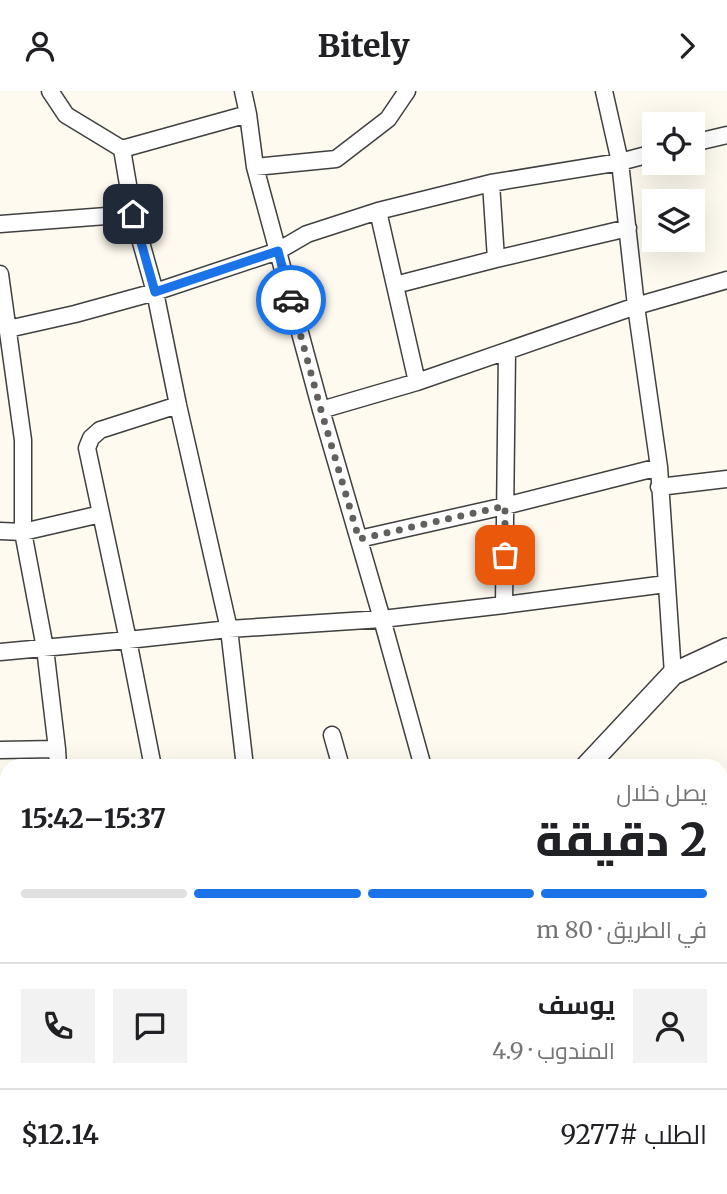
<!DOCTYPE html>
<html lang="ar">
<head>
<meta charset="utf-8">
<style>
	:root { --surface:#fff; --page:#f2f2f2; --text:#202124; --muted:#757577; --line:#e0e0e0; --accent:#1a73e8 }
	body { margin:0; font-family:Merriweather,Cairo,serif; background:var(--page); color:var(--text); direction:rtl; height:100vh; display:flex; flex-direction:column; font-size:26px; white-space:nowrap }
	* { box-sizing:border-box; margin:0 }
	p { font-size:23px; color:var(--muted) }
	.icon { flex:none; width:38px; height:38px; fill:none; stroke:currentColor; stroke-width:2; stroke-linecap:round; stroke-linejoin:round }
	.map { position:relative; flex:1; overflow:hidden; direction:ltr }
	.details { position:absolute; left:0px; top:668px; width:728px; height:436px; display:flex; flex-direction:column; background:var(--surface); border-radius:21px 21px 0 0; box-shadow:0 7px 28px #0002; direction:rtl }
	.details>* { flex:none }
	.fabs { position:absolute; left:642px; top:21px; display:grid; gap:14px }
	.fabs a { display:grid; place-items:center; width:63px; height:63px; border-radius:0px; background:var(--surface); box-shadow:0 7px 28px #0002; font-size:35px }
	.pin { position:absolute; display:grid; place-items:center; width:60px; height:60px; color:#fff; margin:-30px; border-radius:14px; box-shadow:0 4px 10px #0006 }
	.courier { position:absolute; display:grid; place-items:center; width:70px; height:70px; margin:-35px; border:5px solid #1a73e8; border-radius:50%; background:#fff; color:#222; box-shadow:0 2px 9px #0007 }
	.summary em { font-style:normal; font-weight:800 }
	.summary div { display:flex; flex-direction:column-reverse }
	.summary { display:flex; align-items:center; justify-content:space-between; height:119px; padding:0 21px }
	h1 { font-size:46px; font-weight:800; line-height:52px }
	.bar { display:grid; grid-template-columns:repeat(4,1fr); gap:10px 7px; align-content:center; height:84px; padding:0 21px }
	.bar i { height:9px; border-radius:5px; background:var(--line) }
	.bar .selected { background:var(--accent) }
	.bar p { grid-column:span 4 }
	.line { display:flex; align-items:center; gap:18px; padding:0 21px; border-top:2px solid var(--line) }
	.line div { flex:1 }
	.round { display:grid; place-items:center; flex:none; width:74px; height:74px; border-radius:0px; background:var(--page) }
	header { display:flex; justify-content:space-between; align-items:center; height:91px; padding:0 21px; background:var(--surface); font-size:32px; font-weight:800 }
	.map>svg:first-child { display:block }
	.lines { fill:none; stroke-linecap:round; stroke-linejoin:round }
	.minor-casing { stroke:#404040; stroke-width:19 }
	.tertiary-casing { stroke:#404040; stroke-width:24 }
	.minor { stroke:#fff; stroke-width:16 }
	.tertiary { stroke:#fff; stroke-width:21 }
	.done { stroke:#61605c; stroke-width:7; stroke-dasharray:0 12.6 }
	.route { stroke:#1a73e8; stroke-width:9 }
</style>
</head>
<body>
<header><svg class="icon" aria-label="forward" viewBox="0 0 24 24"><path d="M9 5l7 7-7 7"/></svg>Bitely<svg class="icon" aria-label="person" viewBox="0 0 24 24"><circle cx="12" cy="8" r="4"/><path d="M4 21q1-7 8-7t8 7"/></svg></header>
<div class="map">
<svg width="727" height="1103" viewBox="0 0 727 1103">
	<rect width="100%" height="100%" fill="#fefaef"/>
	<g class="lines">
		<g class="minor-casing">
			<path id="minor" d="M50 0 66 24 122 58 248 23 243 0
				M604 0 620 71 636 215 659 376 673 583
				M248 23 255 76 336 68 388 28 407 0
				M693 52 727 44
				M255 76 321 319 382 528 423 676
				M491 92 496 168
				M378 120 417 291
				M133 123 155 201 178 314 229 538 245 676
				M0 133 133 123 122 58
				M0 183 23 349V441L45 557 57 658 58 676
				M395 194 496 168 628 137
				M8 238 75 223 155 201 278 160 307 143 378 120 491 92 620 71 654 62
				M321 319 417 291 636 215 727 189
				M659 396 727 388
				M0 440 23 441 101 423
				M359 448 505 415 659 376
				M504 514 666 493
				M0 561 128 549 229 538 382 528 504 514 507 260
				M332 644 341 676
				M0 659 57 658
				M153 676 128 549 87 357 91 347 100 339 178 314
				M0 866H7
				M721 993 727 989
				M120 1097 123 1103
				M552 1097 562 1103
				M494 1103 498 1097
				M587 1103 593 1097"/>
		</g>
		<g class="tertiary-casing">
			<path id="tertiary" d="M586 676 673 583 727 558
				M721 712 727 709
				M165 1103 171 1097
				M367 1103 371 1097"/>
		</g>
		<use href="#minor" class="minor"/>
		<use href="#tertiary" class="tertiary"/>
	</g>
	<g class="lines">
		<path class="done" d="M291 209 321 319 359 448 505 415V464"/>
		<path class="route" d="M133 123 155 201 278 160 291 209"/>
	</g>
</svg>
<div class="fabs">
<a><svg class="icon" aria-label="locate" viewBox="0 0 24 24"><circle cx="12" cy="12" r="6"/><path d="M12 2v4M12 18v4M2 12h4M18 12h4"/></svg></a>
<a><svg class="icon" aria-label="layers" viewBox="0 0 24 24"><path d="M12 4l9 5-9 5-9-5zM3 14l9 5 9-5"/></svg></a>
</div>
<div class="pin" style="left:505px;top:464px;background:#ea580c"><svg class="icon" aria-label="bag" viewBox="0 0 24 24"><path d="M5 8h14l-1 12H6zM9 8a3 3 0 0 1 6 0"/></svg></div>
<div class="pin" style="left:133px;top:123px;background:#1f2937"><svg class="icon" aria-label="home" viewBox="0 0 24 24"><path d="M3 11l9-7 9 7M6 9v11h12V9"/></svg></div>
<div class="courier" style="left:291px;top:209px"><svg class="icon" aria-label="car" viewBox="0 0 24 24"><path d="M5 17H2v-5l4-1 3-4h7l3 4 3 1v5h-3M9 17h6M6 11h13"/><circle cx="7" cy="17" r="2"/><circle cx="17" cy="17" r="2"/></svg></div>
<section class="details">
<div class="summary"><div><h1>2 دقيقة</h1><p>يصل خلال</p></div><em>15:37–15:42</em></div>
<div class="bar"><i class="selected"></i><i class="selected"></i><i class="selected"></i><i></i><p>في الطريق · 80 m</p></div>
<div class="line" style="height:126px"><a class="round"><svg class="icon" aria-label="person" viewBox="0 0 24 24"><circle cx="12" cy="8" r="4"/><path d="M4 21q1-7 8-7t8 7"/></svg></a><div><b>يوسف</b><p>المندوب · 4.9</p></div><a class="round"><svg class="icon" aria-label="chat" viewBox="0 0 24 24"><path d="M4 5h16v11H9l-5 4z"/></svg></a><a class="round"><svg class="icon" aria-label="phone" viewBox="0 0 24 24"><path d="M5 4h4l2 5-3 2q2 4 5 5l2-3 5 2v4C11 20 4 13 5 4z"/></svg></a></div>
<div class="line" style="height:91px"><div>الطلب #9277</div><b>$12.14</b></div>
</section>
</div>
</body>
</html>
